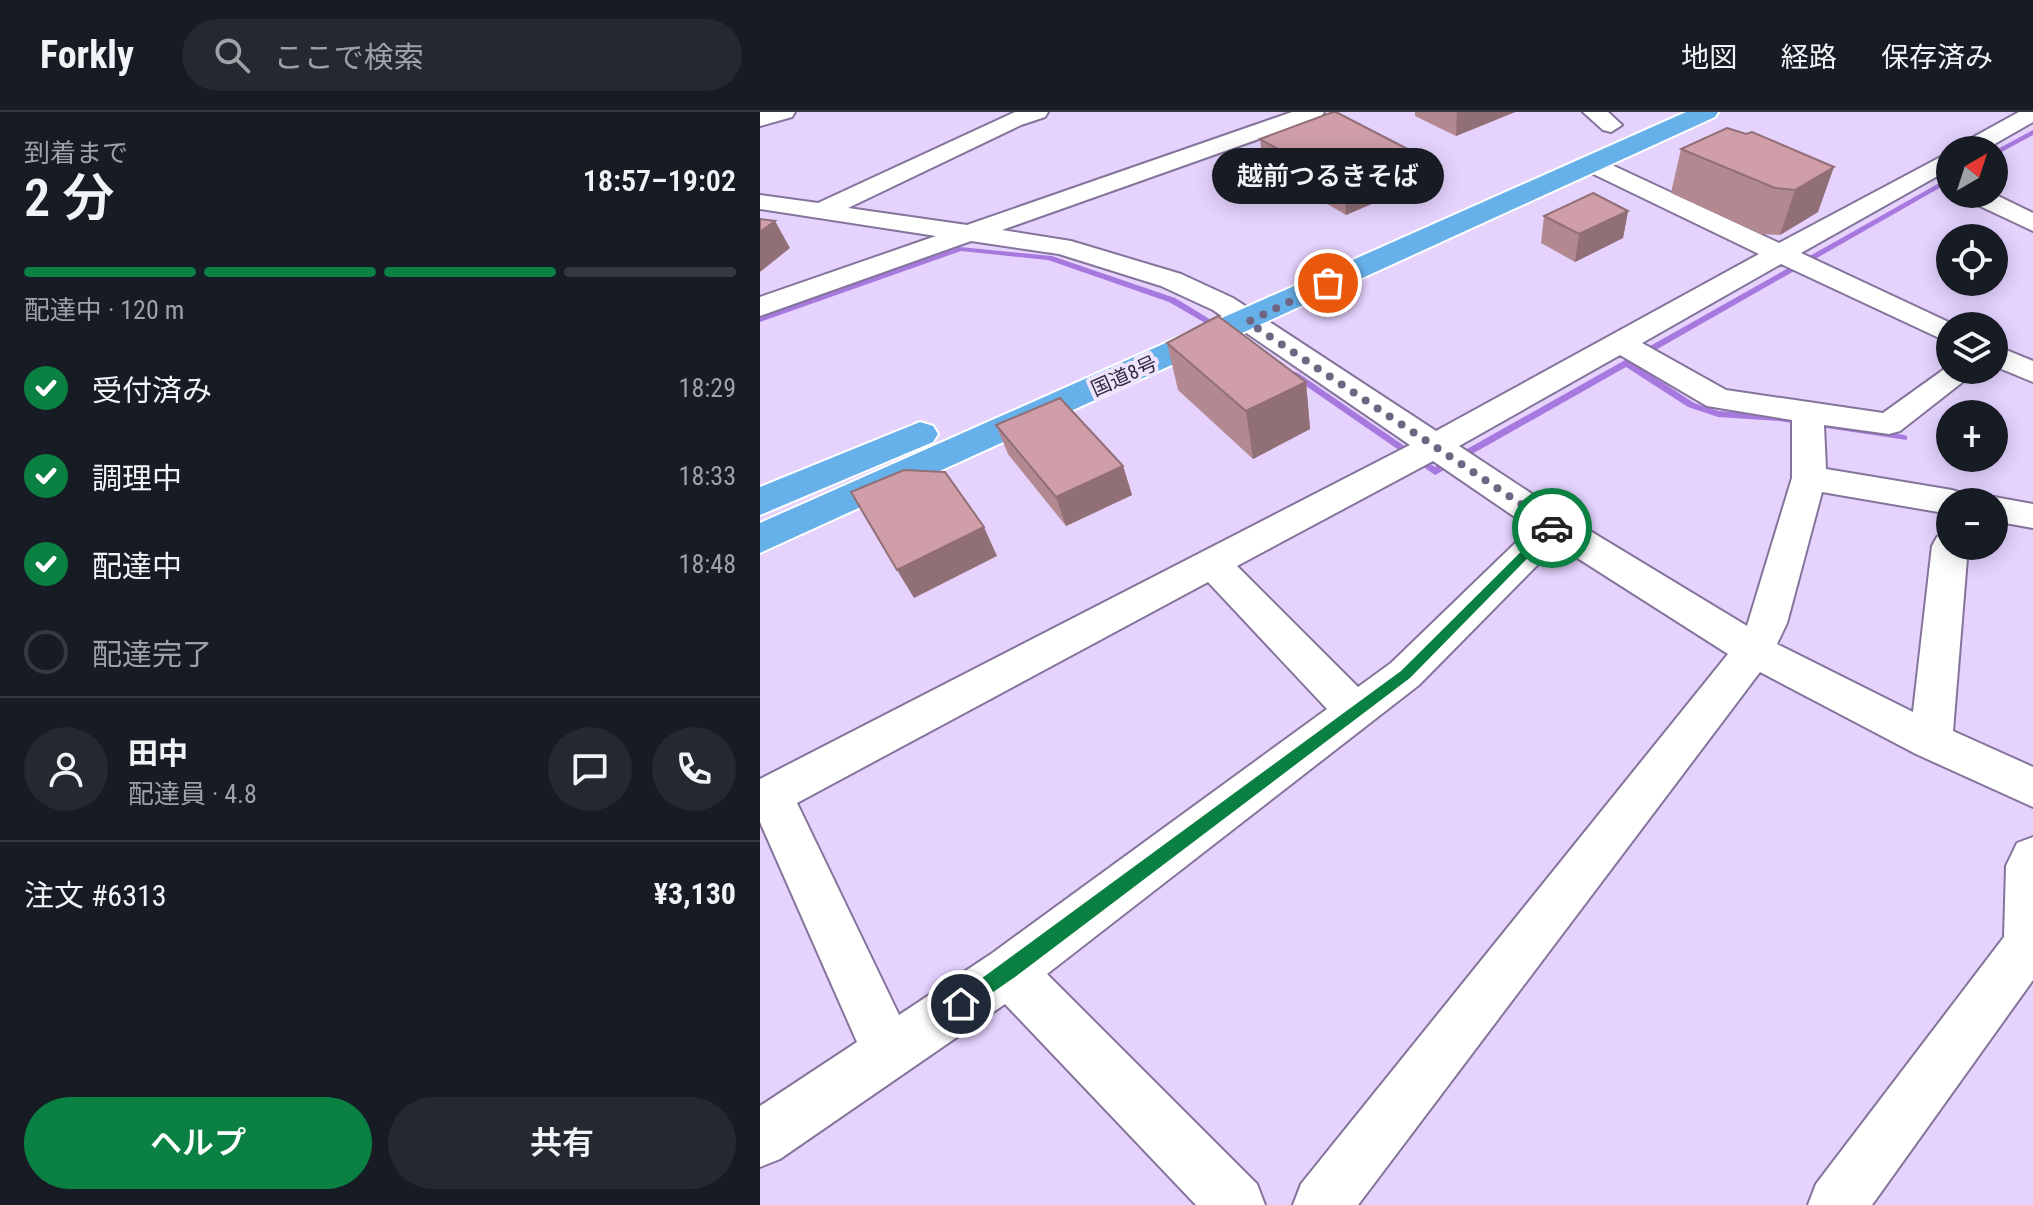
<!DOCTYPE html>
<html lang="ja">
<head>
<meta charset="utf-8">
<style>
	:root { --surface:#171b24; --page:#242831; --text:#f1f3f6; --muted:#9ea1a6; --line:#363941; --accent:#0b8043 }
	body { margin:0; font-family:"Roboto Condensed","Noto Sans JP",sans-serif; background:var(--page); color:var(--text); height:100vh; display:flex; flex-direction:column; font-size:30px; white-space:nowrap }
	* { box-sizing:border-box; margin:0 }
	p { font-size:26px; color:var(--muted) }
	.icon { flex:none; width:44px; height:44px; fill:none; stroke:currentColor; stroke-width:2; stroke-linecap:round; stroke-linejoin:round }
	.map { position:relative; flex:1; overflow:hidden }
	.details { display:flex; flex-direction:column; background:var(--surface); width:760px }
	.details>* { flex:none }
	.needle { width:52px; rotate:39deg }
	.controls { position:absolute; left:1176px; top:24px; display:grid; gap:16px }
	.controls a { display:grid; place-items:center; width:72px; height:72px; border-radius:50%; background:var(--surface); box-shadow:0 4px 20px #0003; font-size:40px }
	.pin { position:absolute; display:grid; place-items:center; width:68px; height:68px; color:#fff; margin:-34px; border:4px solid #fff; border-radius:50%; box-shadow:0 2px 8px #0007 }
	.courier { position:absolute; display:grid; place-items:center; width:80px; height:80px; margin:-40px; border:6px solid #0b8043; border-radius:50%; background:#fff; color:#222; box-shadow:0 2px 10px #0007 }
	.bubble { position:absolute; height:56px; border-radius:28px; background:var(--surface); box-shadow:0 4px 20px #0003; font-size:26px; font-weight:600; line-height:56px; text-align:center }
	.summary em { font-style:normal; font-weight:600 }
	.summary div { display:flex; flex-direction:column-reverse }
	.summary { display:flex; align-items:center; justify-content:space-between; height:136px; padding:0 24px }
	h1 { font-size:52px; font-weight:600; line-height:60px }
	.bar { display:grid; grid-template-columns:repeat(4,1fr); gap:12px 8px; align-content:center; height:96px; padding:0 24px }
	.bar i { height:10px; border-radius:6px; background:var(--line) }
	.bar .on { background:var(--accent) }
	.bar p { grid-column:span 4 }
	.line { display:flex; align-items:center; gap:20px; padding:0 24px; border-top:2px solid var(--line) }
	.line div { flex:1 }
	.round { display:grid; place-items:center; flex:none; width:84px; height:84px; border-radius:42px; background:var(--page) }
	ol { padding:0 24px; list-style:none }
	li { display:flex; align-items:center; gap:24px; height:88px }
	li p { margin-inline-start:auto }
	li .icon { padding:8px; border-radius:50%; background:var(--accent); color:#fff; stroke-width:4 }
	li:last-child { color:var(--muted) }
	li i { width:44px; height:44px; border:4px solid var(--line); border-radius:50% }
	.button { display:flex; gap:16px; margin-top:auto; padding:16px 24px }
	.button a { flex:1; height:92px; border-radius:48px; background:var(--accent); color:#fff; font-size:32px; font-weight:600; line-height:92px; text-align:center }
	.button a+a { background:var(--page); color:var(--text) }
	header { display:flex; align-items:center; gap:48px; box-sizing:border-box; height:112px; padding:0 40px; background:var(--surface); border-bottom:2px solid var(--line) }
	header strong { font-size:38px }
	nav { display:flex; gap:44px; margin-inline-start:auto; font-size:28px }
	.search { width:560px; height:72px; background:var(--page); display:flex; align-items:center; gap:20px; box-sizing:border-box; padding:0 28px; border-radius:44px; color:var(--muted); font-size:30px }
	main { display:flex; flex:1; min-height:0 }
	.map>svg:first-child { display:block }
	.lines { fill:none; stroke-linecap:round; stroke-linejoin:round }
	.stream { fill:#a779df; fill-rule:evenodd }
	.minor-casing { stroke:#84749a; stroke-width:4 }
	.highway-casing { stroke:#fff; stroke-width:4 }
	.minor { fill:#fff; fill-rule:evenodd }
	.highway { fill:#67b1eb; fill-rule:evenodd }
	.wall { fill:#b28891 }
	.shaded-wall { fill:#916f76 }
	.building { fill:#cf9ea9; stroke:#916f76; stroke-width:2 }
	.route { fill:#0b8043 }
	.done { stroke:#716681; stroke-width:8; stroke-dasharray:0 14.4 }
	.labels { text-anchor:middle; stroke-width:8; stroke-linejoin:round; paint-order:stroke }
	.far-street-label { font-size:20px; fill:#332c3d; stroke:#eee4fe }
</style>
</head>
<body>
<header>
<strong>Forkly</strong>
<div class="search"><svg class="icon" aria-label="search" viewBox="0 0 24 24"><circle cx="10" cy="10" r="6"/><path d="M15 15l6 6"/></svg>ここで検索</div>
<nav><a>地図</a><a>経路</a><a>保存済み</a></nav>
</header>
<main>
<section class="details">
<div class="summary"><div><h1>2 分</h1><p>到着まで</p></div><em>18:57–19:02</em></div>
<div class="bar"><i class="on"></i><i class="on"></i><i class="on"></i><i></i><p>配達中 · 120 m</p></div>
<ol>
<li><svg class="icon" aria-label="check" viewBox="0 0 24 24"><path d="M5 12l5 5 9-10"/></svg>受付済み<p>18:29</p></li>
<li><svg class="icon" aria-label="check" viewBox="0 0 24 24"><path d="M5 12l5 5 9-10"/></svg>調理中<p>18:33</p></li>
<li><svg class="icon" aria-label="check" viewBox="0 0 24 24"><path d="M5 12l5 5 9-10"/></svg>配達中<p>18:48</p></li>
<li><i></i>配達完了</li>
</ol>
<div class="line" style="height:144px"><a class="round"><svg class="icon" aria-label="person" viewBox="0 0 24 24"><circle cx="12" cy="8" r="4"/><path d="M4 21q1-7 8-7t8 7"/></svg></a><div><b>田中</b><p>配達員 · 4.8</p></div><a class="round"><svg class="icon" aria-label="chat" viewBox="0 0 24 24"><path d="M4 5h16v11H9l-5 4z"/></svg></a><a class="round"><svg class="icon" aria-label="phone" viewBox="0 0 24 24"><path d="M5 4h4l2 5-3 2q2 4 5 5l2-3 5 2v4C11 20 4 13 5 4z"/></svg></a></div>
<div class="line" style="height:104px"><div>注文 #6313</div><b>¥3,130</b></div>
<div class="button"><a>ヘルプ</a><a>共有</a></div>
</section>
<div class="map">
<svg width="1273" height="1093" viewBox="0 0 1273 1093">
	<rect width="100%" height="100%" fill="#e5d3fe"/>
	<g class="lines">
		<path class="stream" d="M1273 18V23L1234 44V39Z
			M1190 65V70L873 251 934 291 959 299 1019 303 1144 323 1147 324V328L1019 309 958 305 928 295 866 255 675 363 530 263 535 260 538 261 675 355Z
			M200 135 292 144 415 186 466 217 459 219 409 190 288 148 201 139 0 210V204Z"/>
		<g class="minor-casing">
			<path id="minor" d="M0 0H35L32 5 0 14Z
				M255 0H288L285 5 261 13 88 96 207 113 532 0H564L561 5 242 118 311 129 421 162 473 186 676 319 999 142 823 57 819 52 823 47H839L1019 131 1190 40V57L1041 141 1197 214H1190V231L1021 152 882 231 966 278 1123 301 1190 253V258H1218L1140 319 1129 322 1064 313 1066 357 1192 378 1204 382 1209 390H1190V402L1062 380 1027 511 1017 532 1153 600 1172 434 1177 425 1190 421V434H1208L1193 619 1273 655V695L1156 642 1000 560 598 1093H533L541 1072 968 542 797 433 659 573 287 862 497 1072 505 1093H436L245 892 20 1047 0 1055V994L97 930 0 710V667L650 333 453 198 401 174 299 142 211 129 0 204V185L176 124 0 97V83L58 91ZM860 243 947 294 1032 308V366L987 514 807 405 699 334ZM673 349 771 416 631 551 598 575 477 454ZM448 470 567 597 231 842 139 903 37 691Z
				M823 0H848L862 13 851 20 843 18Z
				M1259 0H1273V10L1224 38H1195L1199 33Z
				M1202 82H1234L1273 101V119L1205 87Z
				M1234 233 1273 249V270L1234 254Z
				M1234 385 1273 392V416L1234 409V390H1221Z
				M1273 725V868L1112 1093H1048L1056 1072 1244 825 1246 754 1257 731Z"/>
		</g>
		<g class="highway-casing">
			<path id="highway" d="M926 0H958L955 5 0 441V411Z
				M160 310 173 314 178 322 173 330 0 403V375Z"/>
		</g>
		<use href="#minor" class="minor"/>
		<use href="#highway" class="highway"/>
	</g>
	<path class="wall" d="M655 0H755L696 24 655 4Z
		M967 16 1058 100 1020 123 1001 122 911 81 921 37Z
		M500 27 661 44 660 71 586 103 503 54Z
		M868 99 863 126 815 150 781 131 784 104Z
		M407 231 546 270 550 317 493 347 418 278Z
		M236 313 363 354 372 383 306 414 248 342Z"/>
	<path class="shaded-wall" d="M697 0H755L696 24Z
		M661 44 660 71 586 103 585 75Z
		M1074 55 1058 100 1020 123 1035 78Z
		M868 99 863 126 815 150 819 122Z
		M15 109 30 136 0 160V120Z
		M546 270 550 317 493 347 486 299Z
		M363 354 372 383 306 414 296 385Z
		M224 415 237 444 154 486 137 458Z"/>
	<path class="building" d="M573 0H576L661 44 585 75 500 27Z
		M967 16 986 22 992 20 1074 55 1035 78 1015 76 921 37Z
		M833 81 868 99 819 122 784 104Z
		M0 107 15 109 0 120Z
		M458 204 546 270 486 299 407 231Z
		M300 286 363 354 296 385 236 313Z
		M144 358 185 360 224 415 137 458 91 380Z"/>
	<path class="route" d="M788 413 797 416 650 566 255 865 207 898 201 901 195 898 192 892 195 886 641 559Z"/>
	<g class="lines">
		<path class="done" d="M568 171 488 210 794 414 792 416"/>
	</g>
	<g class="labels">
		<g class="far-street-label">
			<text transform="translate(364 264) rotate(-24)" y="7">国道8号</text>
		</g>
	</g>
</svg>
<div class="controls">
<a><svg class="needle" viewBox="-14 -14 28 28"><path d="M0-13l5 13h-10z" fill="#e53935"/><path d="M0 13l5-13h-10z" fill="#9ea1a6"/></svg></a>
<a><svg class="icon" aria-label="locate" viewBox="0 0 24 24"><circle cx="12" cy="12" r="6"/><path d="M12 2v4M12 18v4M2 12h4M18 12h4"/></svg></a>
<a><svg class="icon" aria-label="layers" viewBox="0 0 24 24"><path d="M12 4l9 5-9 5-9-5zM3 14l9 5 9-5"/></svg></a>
<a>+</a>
<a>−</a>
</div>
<div class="pin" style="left:568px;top:171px;background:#ea580c"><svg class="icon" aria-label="bag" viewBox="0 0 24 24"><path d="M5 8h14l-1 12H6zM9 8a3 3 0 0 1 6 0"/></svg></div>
<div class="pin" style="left:201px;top:892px;background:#1f2937"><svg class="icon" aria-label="home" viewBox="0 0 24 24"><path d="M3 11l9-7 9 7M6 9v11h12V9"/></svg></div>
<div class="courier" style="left:792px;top:416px"><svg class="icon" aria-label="car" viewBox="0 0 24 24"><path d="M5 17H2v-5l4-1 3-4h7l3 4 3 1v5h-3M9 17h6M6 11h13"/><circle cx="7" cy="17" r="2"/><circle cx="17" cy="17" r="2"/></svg></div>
<div class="bubble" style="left:452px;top:36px;width:232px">越前つるきそば</div>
</div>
</main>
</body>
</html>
